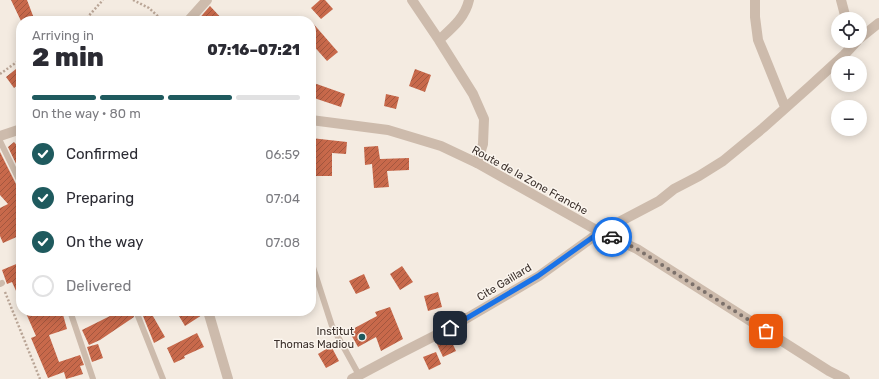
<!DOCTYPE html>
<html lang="en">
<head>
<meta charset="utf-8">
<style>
	:root { --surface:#fff; --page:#f7f7f7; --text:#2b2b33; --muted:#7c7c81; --line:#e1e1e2; --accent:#1f5a5e }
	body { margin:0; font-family:Rubik,sans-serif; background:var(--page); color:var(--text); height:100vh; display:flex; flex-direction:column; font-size:15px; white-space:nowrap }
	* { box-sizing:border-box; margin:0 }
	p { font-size:13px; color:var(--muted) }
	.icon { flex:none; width:22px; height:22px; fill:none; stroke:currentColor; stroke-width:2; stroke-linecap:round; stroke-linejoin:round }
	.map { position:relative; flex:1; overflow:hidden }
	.sheet { position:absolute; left:16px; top:16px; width:300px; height:300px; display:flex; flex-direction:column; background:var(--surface); border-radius:16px; box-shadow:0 2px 10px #0003 }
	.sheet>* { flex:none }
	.tools { position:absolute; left:831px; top:12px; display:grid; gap:8px }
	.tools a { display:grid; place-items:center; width:36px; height:36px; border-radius:50%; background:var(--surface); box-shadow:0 2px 10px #0003; font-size:20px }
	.pin { position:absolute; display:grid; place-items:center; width:34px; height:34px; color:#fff; margin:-17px; border-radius:8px; box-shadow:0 2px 6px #0006 }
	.courier { position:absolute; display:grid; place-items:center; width:40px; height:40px; margin:-20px; border:3px solid #1a73e8; border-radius:50%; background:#fff; color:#222; box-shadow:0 1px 5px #0007 }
	.summary em { font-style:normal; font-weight:800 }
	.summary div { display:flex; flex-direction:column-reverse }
	.summary { display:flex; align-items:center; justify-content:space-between; height:68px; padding:0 16px }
	h1 { font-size:26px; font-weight:800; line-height:30px }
	.bar { display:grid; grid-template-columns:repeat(4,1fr); gap:6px 4px; align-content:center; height:48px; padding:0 16px }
	.bar i { height:5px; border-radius:3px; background:var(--line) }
	.bar .current { background:var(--accent) }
	.bar p { grid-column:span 4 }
	ol { padding:0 16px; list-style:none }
	li { display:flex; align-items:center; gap:12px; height:44px }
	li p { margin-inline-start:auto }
	li .icon { padding:4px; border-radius:50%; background:var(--accent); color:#fff; stroke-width:4 }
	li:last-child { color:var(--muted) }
	li i { width:22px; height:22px; border:2px solid var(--line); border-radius:50% }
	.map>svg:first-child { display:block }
	.building { fill:url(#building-hatch) }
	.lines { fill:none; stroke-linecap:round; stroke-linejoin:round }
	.path { stroke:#b9a596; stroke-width:2.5; stroke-dasharray:2 2; stroke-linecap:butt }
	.service { stroke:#cdbbac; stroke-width:6 }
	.minor { stroke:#cdbbac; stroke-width:10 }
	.tertiary { stroke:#cdbbac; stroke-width:10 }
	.done { stroke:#7c716b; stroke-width:4; stroke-dasharray:0 7.2 }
	.route { stroke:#1a73e8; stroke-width:5 }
	.poi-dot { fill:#1f5a5e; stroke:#fbf5ee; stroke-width:1.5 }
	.labels { text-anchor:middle; stroke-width:3; stroke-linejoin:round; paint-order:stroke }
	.street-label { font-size:11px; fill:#3b302b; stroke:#fbf5ee }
	.poi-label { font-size:11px; fill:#3b302b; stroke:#fbf5ee; text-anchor:end }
</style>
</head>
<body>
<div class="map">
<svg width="879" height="379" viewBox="0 0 879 379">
	<defs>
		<pattern id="building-hatch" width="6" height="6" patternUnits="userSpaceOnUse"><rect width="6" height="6" fill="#c8694b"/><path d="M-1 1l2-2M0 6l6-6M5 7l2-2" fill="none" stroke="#a4573f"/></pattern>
	</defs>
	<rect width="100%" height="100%" fill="#f4ebe1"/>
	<path class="building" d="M11 0H27L35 21H21Z
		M320 0H325L333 9 321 19 311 8Z
		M210 6 224 21H197Z
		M311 21 338 52 327 61 311 43Z
		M21 65V82L14 88 6 77Z
		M415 69 431 75 425 92 409 86Z
		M311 82 345 94 341 107 311 97Z
		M386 94 399 97 396 109 384 106Z
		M311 138 347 142 346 154 332 153V176H311Z
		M14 142 21 150V174L8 147Z
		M378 146 380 159 409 158V170L387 171 389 187 374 188 372 164 365 165 364 147Z
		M0 152 17 186 21 188V235L3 243 0 236V208L8 204 0 195Z
		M21 262V302L12 282 7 284 2 270Z
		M402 266 413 282 400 290 390 274Z
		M364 274 370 288 356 294 349 281Z
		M438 292 442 307 428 311 424 296Z
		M390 307 403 339 381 351 376 337 358 347 349 331 377 316 375 312Z
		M25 311H62L67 329 49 335 59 362 80 355 84 365 80 366 83 374 66 379 64 372 48 378 31 338 36 336Z
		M109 311H132L134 317 100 340 89 345 82 330 112 315Z
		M141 311H150L165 337 154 343Z
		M176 311H202V315L185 326Z
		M197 333 204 347 184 356 185 358 174 363 167 348Z
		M449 336 456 351 443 357 436 342Z
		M98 344 103 358 92 362 87 347Z
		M331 346 339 361 326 368 318 354Z
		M436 352 441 364 429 370 423 357Z"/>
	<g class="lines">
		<path class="path" d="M133 0 149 8 163 21
			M84 21 103 0
			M0 74 21 59
			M5 292 40 379"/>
		<path class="service" d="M0 141 21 184
			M311 261 332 326 359 375
			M0 284 2 283
			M70 311 93 379
			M136 311 163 379"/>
		<path class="minor" d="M412 0 439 40 473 94 484 119 483 144 477 163
			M755 0V17L758 40 785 107
			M841 0 846 19
			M860 38 879 23
			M439 40C452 28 465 18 469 0
			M600 232 637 249 829 371 845 379
			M208 311 228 379
			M352 379 397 355 450 328 539 276 600 232 659 201 674 189 699 176 723 161 763 128 809 87 844 55 857 41"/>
		<path class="tertiary" d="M188 21 207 0
			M311 120 388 130 441 146 477 163 600 232
			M0 136 21 129"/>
	</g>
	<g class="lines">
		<path class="done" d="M612 237 637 249 766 331"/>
		<path class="route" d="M450 328 538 276 600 232 612 237"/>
	</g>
	<circle class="poi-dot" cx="362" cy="337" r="4"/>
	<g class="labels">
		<g class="street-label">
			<text transform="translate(530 180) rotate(29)" y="4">Route de la Zone Franche</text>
			<text transform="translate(504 282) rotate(-31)" y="4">Cite Gaillard</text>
		</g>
		<g class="poi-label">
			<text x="354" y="335">Institut<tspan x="354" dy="13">Thomas Madiou</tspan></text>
		</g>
	</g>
</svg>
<div class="tools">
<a><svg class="icon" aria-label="locate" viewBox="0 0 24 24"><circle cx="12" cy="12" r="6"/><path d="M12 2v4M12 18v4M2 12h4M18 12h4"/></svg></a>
<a>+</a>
<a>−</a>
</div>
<div class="pin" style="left:766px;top:331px;background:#ea580c"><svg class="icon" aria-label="bag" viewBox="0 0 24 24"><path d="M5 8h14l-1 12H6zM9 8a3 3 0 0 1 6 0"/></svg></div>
<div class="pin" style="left:450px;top:328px;background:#1f2937"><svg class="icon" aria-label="home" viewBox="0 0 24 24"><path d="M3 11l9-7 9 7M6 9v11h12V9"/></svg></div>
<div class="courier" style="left:612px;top:237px"><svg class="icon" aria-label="car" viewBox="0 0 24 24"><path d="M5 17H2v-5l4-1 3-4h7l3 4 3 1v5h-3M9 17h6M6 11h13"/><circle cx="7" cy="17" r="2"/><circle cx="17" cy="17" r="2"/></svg></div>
<section class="sheet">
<div class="summary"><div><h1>2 min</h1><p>Arriving in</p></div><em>07:16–07:21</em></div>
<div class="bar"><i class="current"></i><i class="current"></i><i class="current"></i><i></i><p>On the way · 80 m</p></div>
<ol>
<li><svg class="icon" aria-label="check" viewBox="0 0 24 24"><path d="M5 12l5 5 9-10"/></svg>Confirmed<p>06:59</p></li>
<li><svg class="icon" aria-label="check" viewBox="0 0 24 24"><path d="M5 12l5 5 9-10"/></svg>Preparing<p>07:04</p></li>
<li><svg class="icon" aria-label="check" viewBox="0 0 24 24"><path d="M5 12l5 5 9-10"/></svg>On the way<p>07:08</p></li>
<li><i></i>Delivered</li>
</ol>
</section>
</div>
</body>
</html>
